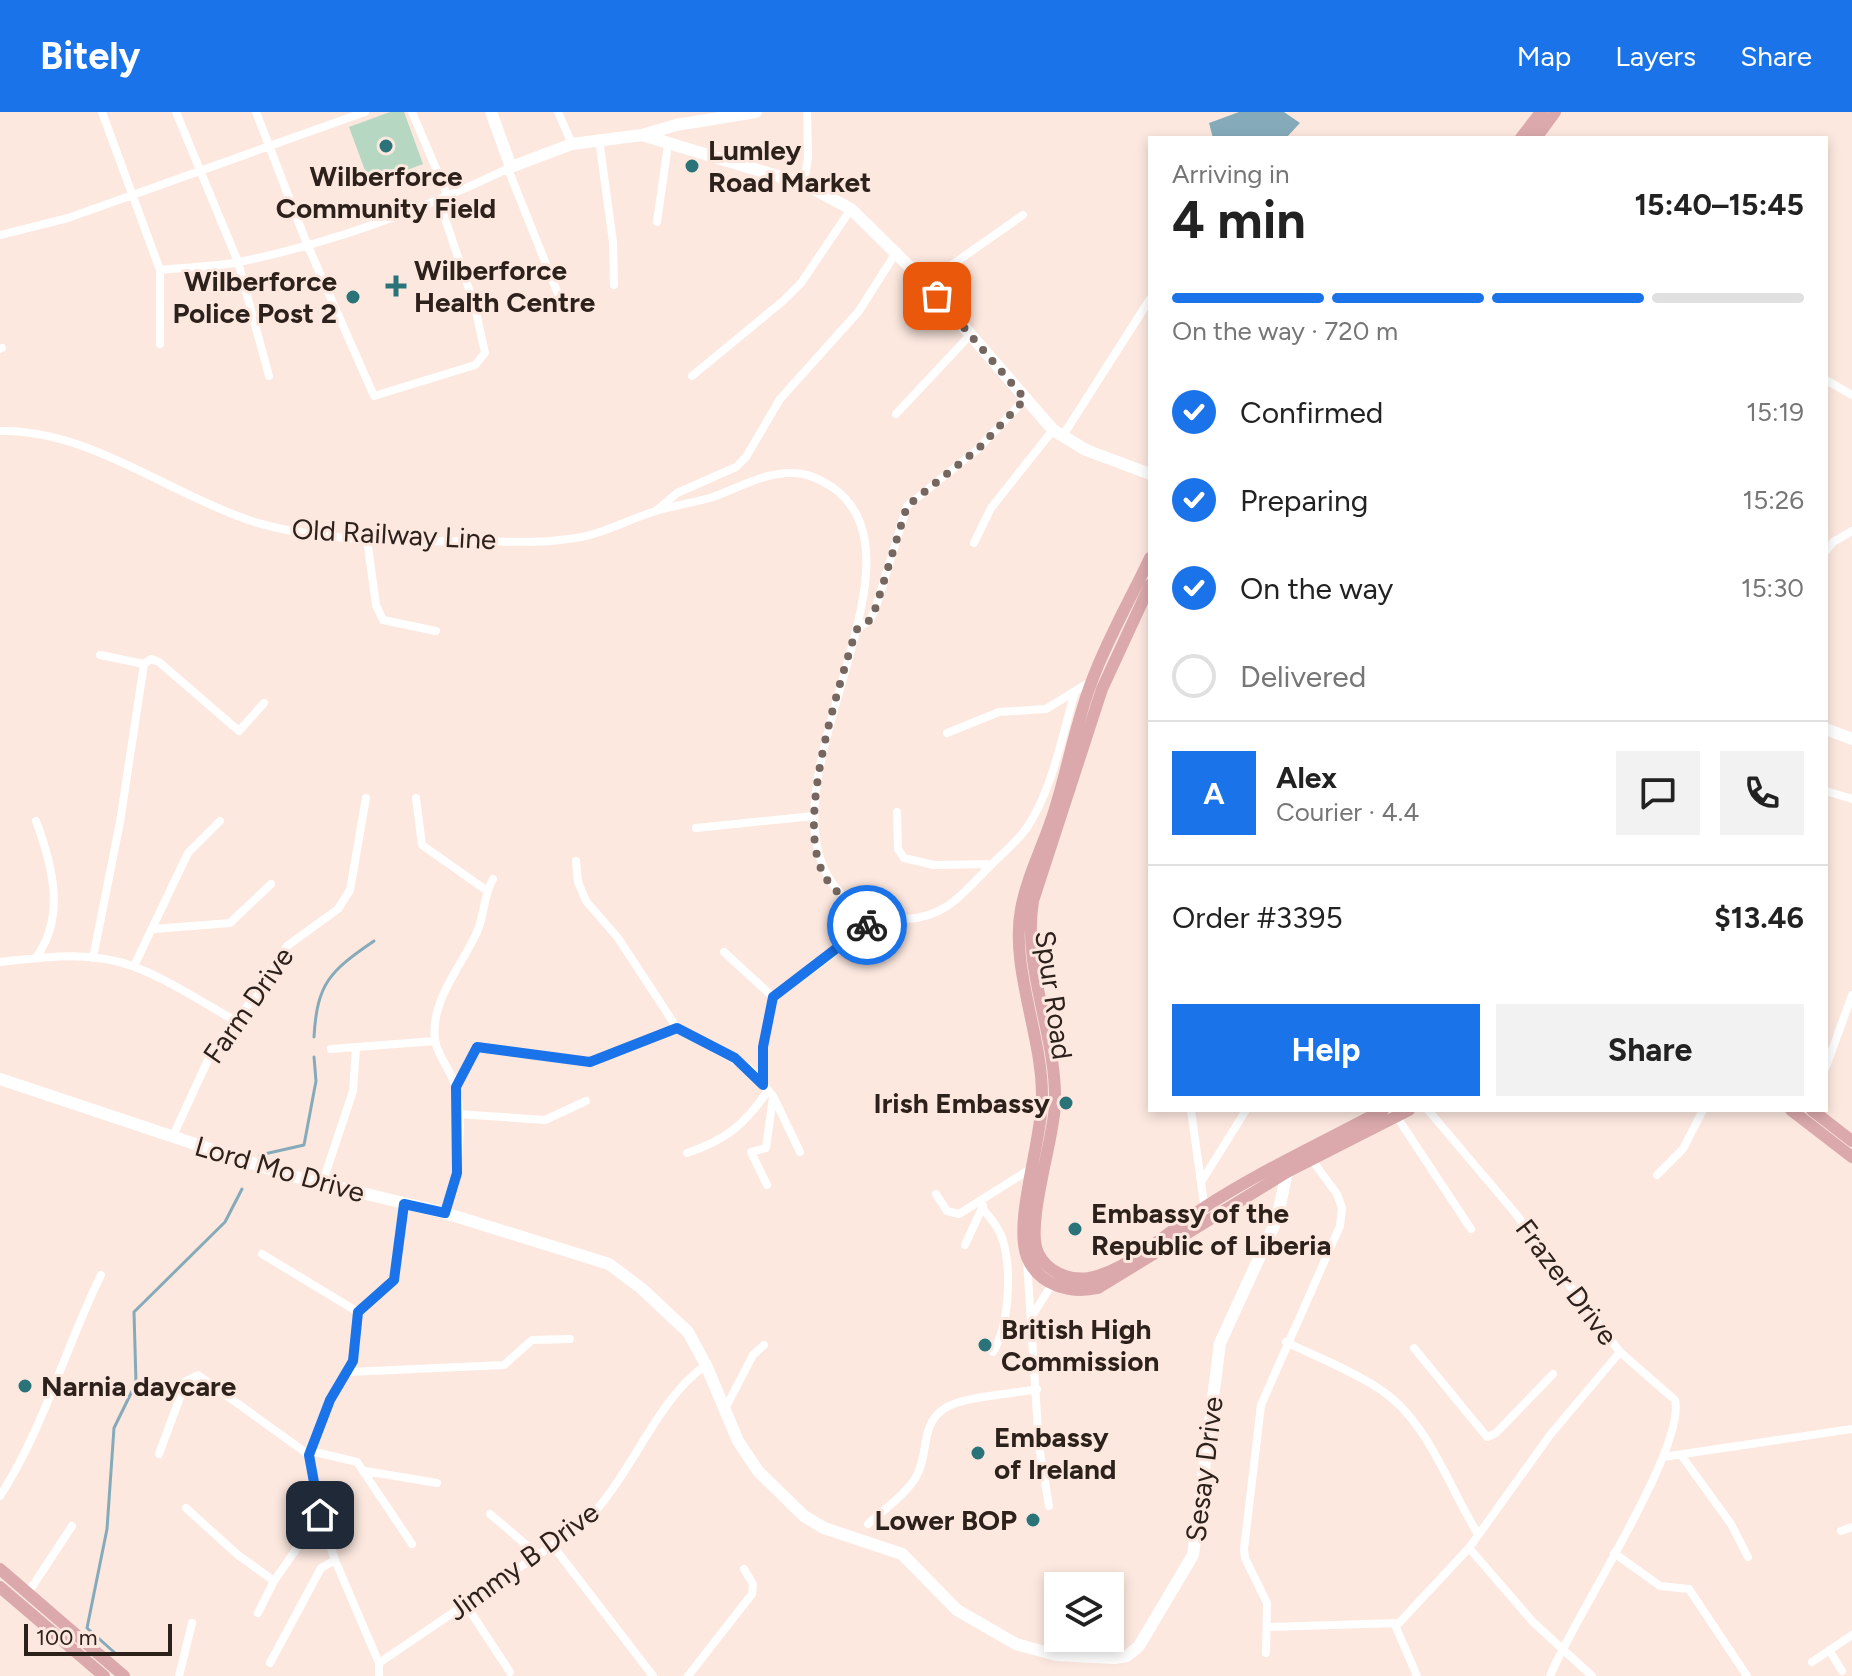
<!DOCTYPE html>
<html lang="en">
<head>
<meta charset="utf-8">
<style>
	:root { --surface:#fff; --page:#f2f2f2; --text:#222; --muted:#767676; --line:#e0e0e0; --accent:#1a73e8 }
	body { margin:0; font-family:Figtree,sans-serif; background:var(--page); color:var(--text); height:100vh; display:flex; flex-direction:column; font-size:30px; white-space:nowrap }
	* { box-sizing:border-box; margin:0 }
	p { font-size:26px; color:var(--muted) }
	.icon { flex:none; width:44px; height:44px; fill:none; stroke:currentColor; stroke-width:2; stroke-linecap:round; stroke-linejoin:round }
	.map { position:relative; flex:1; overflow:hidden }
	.drawer { position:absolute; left:1148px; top:24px; width:680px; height:976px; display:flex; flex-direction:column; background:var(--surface); border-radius:0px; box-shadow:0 4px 12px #0003 }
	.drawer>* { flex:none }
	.buttons { position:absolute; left:1044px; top:1460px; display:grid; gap:16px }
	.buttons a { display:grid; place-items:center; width:80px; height:80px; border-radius:0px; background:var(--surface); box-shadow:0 4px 12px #0003; font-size:40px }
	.scale { position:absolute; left:24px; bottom:20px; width:148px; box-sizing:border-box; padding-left:8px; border:4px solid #2d211c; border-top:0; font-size:22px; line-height:28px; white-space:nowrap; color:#2d211c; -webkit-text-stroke:6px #fce8df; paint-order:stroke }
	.pin { position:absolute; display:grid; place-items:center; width:68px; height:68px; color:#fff; margin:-34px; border-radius:16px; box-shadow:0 4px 12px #0006 }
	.courier { position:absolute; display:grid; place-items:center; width:80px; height:80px; margin:-40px; border:6px solid #1a73e8; border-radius:50%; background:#fff; color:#222; box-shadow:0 2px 10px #0007 }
	.head em { font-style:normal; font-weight:700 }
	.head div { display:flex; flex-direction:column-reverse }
	.head { display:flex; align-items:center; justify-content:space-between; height:136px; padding:0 24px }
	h1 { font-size:52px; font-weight:700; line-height:60px }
	.bar { display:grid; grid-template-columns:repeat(4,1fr); gap:12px 8px; align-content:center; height:96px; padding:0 24px }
	.bar i { height:10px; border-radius:6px; background:var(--line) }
	.bar .on { background:var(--accent) }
	.bar p { grid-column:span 4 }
	.line { display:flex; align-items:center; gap:20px; padding:0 24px; border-top:2px solid var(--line) }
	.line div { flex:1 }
	.round { display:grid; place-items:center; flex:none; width:84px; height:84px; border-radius:0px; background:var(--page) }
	ol { padding:0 24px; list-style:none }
	li { display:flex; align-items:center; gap:24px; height:88px }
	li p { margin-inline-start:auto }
	li .icon { padding:8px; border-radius:50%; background:var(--accent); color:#fff; stroke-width:4 }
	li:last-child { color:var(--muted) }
	li i { width:44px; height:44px; border:4px solid var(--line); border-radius:50% }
	.button { display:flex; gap:16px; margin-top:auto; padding:16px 24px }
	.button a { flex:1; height:92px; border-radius:0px; background:var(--accent); color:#fff; font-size:32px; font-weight:700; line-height:92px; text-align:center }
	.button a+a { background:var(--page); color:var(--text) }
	header { display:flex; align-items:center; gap:48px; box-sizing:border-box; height:112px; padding:0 40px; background:var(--accent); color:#fff }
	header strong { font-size:38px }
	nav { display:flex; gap:44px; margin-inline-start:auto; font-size:28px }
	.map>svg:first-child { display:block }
	.green { fill:#b6d7c2 }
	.water { fill:#85aaba }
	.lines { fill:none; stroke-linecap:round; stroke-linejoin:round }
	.stream { stroke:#85aaba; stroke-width:3 }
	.street { stroke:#fff; stroke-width:8 }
	.secondary { stroke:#fff; stroke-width:12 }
	.primary { stroke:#dba9ac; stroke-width:12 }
	.done { stroke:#756760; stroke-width:8; stroke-dasharray:0 14.4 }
	.route { stroke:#1a73e8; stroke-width:10 }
	.poi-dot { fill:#2a7479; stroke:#fce8df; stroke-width:3 }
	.labels { text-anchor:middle; stroke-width:6; stroke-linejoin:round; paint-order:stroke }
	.poi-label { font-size:28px; font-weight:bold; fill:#2d211c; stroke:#fce8df; text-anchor:start }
	.street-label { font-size:28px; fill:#2d211c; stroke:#fce8df }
</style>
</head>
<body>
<header>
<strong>Bitely</strong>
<nav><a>Map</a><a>Layers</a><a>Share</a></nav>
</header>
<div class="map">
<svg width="1852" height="1564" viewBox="0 0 1852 1564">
	<rect width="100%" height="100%" fill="#fce8df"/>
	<path class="green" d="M390 0H404L423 52 370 72 349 15Z"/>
	<path class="water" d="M1239 0H1284L1300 11 1286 26H1213L1209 11Z"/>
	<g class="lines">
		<path class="stream" d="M314 925C317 871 330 859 374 829
			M260 1043 304 1033 316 969 314 945
			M115 1541 87 1516 107 1417 114 1316 136 1271 134 1200 225 1110 242 1077"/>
		<path class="street" d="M102 0 160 158V232
			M176 0 238 150 269 264
			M256 0 307 132 374 284 475 253 485 241 475 195 439 89
			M412 0 448 85
			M558 0 572 32
			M599 27 613 130 614 173
			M508 57 560 187
			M804 72 808 45 807 0
			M657 110 668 33
			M0 123 68 106 365 0
			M160 158C186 155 214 155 239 150 332 131 426 96 511 55
			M926 171 1023 103
			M0 237 2 236
			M692 264 783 189 801 171 851 97
			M1826 268 1852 283
			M896 302 971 222
			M0 319C86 317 164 378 243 406 306 429 401 430 468 429 501 429 536 432 568 427 600 424 626 408 656 399 674 393 694 391 713 385 738 376 765 360 793 361 807 361 820 367 832 375 949 455 718 717 865 800 878 807 891 808 906 807 949 805 965 778 994 750 1005 739 1019 728 1028 714 1053 675 1062 624 1075 580
			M1062 325 1150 187
			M657 398 677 381 736 355 746 345 780 287 859 199 897 139
			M367 427 376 493 383 508 436 519
			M974 431 991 396 1053 318
			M1826 439 1833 430 1852 419
			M857 517 870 508 876 495 907 394 978 337 1025 287
			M100 543 144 552
			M947 621 999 600 1046 597 1090 570
			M1826 679 1852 687
			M416 686 422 733 486 778
			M897 700 898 737 904 746 934 753 991 752
			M36 709C52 752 66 803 37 844
			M696 716 814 704
			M576 749 578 770 586 789 618 826 677 916 749 956 773 984 800 1040
			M154 817 230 811 271 772
			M724 840 773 885
			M93 846 120 710 144 552 151 547 159 550 239 619 264 591
			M0 850C44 845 92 838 135 855 169 868 202 890 234 908
			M134 854 188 741 220 709
			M331 937 435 929
			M1826 955 1852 883
			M763 972V935L773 885 834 841 875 805
			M456 975 477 935 590 950 677 916
			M1191 998 1205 1099
			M1428 998 1516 1102 1620 1240 1675 1288C1687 1335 1572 1509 1550 1564
			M457 1002 545 1008 586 989
			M1397 1005 1471 1117
			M172 1026 208 948 234 908 260 881 287 834 338 797 350 778 366 686
			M687 1041C726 1028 744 1013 767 980
			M1657 1063 1683 1037 1703 998
			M1203 1067 1246 998
			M322 1072 353 979 356 936
			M767 1073 751 1040 766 1036 773 985
			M936 1082 947 1099 959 1102 1032 1056
			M983 1097C991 1107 1000 1117 1003 1129 1012 1160 1009 1213 993 1240
			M445 1101C458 1070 465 1007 455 973 451 958 437 944 435 928 430 888 462 854 477 820 485 802 483 784 493 767
			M965 1133 983 1094
			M262 1142 358 1200
			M1027 1149 1039 1334 1049 1394
			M1034 1201 1052 1172
			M1286 1230C1317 1245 1353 1259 1381 1278 1428 1309 1449 1376 1478 1422
			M1414 1236 1487 1325 1496 1321 1553 1262
			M349 1260 504 1253 532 1228 570 1227
			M725 1297 753 1243 764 1233
			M311 1339 357 1350 412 1432
			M159 1342 186 1269 198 1263 309 1343
			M1681 1343 1731 1412 1748 1445
			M1663 1345 1852 1317
			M365 1359 437 1371
			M0 1384C44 1316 65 1236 101 1163
			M186 1396 238 1443 274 1469
			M490 1402 538 1443
			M868 1412C883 1398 907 1382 917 1363 929 1341 920 1312 945 1296 965 1284 1013 1282 1037 1277
			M1841 1419 1852 1415
			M553 1434 653 1564
			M1469 1436 1533 1510 1592 1564
			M1614 1441 1660 1474 1689 1477 1747 1564
			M28 1481 72 1414
			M466 1493 510 1560
			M258 1501 274 1469 320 1403
			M1395 1513 1417 1564
			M1267 1515 1399 1511 1469 1436 1550 1323 1620 1240
			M1829 1538 1842 1559
			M1266 1541 1267 1491 1245 1446 1244 1437 1261 1293 1340 1114 1342 1096 1337 1082 1309 1044
			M1812 1550 1852 1523
			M270 1551 321 1456 335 1448
			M379 1551 582 1413C632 1366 654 1289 706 1253
			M179 1564 192 1511
			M379 1564V1551L335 1448 320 1403 309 1343 330 1288 353 1249 358 1200 394 1168 404 1092
			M688 1564 752 1482 753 1472 744 1457"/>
		<path class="secondary" d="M491 0 511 55 572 32 642 23 676 13 756 0
			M642 23 804 72 851 97 926 171 1053 318 1086 338 1150 362
			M1826 617 1852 627
			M0 967 288 1063 445 1101 609 1152 641 1176 688 1220 706 1253 738 1329 758 1359 804 1404 824 1416 902 1442 957 1498 1016 1532 1056 1543 1115 1546 1127 1544 1139 1534 1193 1443 1220 1231 1277 1107 1287 1060 1285 1052"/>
		<path class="primary" d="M1521 26 1541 0
			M1536 26 1555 0
			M1150 446C1131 486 1109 524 1093 566 1076 609 1068 656 1054 700 1044 732 1027 764 1021 797 1010 855 1042 923 1042 983 1043 1027 1013 1109 1027 1145 1039 1174 1071 1182 1098 1176L1287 1060 1409 998
			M1150 473 1102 577 1033 789C1022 857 1057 923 1055 992 1054 1028 1025 1112 1038 1141 1047 1160 1069 1169 1089 1166 1130 1158 1168 1119 1202 1097 1260 1059 1322 1031 1383 998
			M1791 998 1852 1045
			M1812 998 1852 1029
			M0 1457 124 1564
			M0 1475 104 1564"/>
	</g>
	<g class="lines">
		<path class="done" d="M867 813 875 805C856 794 835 783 824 763 794 708 839 576 856 518L870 508 876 495 907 394 978 337 1025 287 937 184"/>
		<path class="route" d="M320 1403 309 1343 330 1288 353 1249 358 1200 394 1168 404 1092 445 1101 457 1061 456 975 477 935 590 950 677 916 735 946 763 973V935L773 885 867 813"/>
	</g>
	<g class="poi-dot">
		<circle cx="386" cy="34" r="8"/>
		<circle cx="692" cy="54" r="8"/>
		<path d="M392 162h8v8h8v8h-8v8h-8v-8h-8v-8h8z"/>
		<circle cx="353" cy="185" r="8"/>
		<circle cx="1066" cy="991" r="8"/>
		<circle cx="1075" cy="1117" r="8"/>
		<circle cx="985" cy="1233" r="8"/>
		<circle cx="25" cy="1274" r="8"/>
		<circle cx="978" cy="1341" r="8"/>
		<circle cx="1033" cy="1408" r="8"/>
	</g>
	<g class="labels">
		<g class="poi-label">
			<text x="708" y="48">Lumley<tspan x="708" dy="32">Road Market</tspan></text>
			<text x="386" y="74" text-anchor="middle">Wilberforce<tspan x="386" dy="32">Community Field</tspan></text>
			<text x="414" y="168">Wilberforce<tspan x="414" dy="32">Health Centre</tspan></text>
			<text x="337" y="179" text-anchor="end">Wilberforce<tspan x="337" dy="32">Police Post 2</tspan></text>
			<text x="1050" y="1001" text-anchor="end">Irish Embassy</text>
			<text x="1091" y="1111">Embassy of the<tspan x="1091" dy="32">Republic of Liberia</tspan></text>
			<text x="1001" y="1227">British High<tspan x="1001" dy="32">Commission</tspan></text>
			<text x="41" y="1284">Narnia daycare</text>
			<text x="994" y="1335">Embassy<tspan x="994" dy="32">of Ireland</tspan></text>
			<text x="1017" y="1418" text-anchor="end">Lower BOP</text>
		</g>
		<g class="street-label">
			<text transform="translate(394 422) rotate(3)" y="10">Old Railway Line</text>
			<text transform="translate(1054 883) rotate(82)" y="10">Spur Road</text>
			<text transform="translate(248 893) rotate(-55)" y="10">Farm Drive</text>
			<text transform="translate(280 1057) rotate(16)" y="10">Lord Mo Drive</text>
			<text transform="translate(1567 1170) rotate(53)" y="10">Frazer Drive</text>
			<text transform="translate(1204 1357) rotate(-83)" y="10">Sesay Drive</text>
			<text transform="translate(523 1449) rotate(-36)" y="10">Jimmy B Drive</text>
		</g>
	</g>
</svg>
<div class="buttons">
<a><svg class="icon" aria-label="layers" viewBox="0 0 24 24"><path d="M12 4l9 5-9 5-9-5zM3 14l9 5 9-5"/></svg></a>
</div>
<div class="scale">100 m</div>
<div class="pin" style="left:937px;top:184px;background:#ea580c"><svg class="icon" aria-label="bag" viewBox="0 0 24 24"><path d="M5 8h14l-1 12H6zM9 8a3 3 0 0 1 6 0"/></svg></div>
<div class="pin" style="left:320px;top:1403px;background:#1f2937"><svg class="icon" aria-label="home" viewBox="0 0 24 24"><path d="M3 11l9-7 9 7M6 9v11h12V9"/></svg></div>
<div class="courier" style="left:867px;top:813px"><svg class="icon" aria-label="bike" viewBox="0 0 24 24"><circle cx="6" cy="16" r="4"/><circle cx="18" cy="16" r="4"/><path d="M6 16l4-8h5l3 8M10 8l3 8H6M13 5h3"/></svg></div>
<section class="drawer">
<div class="head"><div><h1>4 min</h1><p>Arriving in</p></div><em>15:40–15:45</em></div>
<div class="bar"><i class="on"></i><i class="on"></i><i class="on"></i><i></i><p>On the way · 720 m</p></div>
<ol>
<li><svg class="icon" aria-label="check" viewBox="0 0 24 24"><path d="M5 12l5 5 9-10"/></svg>Confirmed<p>15:19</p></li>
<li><svg class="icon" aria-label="check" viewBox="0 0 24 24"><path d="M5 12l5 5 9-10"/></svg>Preparing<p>15:26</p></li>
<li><svg class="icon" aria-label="check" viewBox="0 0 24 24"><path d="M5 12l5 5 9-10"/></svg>On the way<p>15:30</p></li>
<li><i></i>Delivered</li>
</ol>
<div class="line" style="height:144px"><b class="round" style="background:var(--accent);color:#fff">A</b><div><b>Alex</b><p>Courier · 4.4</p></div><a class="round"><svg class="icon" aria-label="chat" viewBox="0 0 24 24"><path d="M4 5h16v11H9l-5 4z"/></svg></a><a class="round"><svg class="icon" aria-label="phone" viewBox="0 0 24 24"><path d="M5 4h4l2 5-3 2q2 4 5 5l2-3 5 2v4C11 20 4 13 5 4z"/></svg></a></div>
<div class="line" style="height:104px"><div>Order #3395</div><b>$13.46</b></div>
<div class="button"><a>Help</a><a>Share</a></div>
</section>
</div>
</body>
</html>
